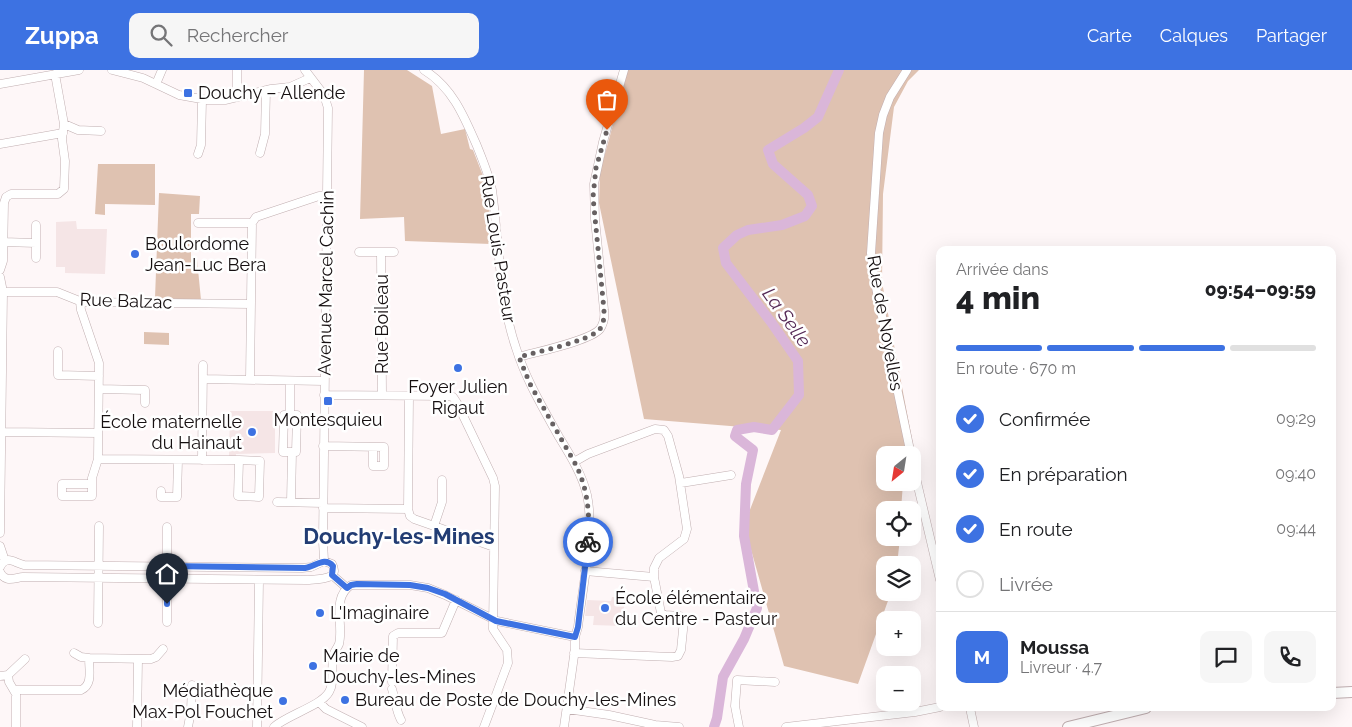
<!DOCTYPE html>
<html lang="fr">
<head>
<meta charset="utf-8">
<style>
	:root { --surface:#fff; --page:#f6f6f6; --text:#202124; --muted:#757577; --line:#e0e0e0; --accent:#3d72e2 }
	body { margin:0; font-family:Raleway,sans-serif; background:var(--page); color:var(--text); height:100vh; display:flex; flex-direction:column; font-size:19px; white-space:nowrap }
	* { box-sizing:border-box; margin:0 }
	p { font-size:16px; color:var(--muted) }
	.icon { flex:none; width:28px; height:28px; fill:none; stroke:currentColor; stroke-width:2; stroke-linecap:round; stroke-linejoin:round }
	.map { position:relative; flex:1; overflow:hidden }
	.details { position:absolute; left:936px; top:176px; width:400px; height:465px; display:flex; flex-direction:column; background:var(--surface); border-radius:10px; box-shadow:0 5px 20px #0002 }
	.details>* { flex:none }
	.needle { width:32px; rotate:210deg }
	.tools { position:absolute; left:876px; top:376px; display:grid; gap:10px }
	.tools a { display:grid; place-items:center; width:45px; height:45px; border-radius:10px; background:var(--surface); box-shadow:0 5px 20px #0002; font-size:25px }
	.pin { position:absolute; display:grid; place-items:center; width:42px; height:42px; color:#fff; margin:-51px -21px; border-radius:50% 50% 50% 0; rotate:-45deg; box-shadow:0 0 5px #0007 }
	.pin .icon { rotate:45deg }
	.courier { position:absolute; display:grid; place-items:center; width:50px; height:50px; margin:-25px; border:4px solid #3d72e2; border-radius:50%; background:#fff; color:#222; box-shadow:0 1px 6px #0007 }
	.summary em { font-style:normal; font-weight:800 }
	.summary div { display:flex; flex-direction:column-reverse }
	.summary { display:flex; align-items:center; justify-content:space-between; height:85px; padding:0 20px }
	h1 { font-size:32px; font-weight:800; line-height:38px }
	.bar { display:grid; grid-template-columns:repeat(4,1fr); gap:8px 5px; align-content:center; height:60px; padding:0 20px }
	.bar i { height:6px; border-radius:4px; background:var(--line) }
	.bar .selected { background:var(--accent) }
	.bar p { grid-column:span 4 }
	.line { display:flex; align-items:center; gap:12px; padding:0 20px; border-top:1px solid var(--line) }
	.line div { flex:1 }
	.round { display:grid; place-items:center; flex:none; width:52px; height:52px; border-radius:10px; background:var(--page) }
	ol { padding:0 20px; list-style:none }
	li { display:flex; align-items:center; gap:15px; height:55px }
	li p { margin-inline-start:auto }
	li .icon { padding:5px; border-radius:50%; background:var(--accent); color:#fff; stroke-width:4 }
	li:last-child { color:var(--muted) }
	li i { width:28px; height:28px; border:2px solid var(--line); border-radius:50% }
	header { display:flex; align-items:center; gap:30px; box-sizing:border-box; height:70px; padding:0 25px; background:var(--accent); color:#fff }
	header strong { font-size:24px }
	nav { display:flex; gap:28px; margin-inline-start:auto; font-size:18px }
	.search { width:350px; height:45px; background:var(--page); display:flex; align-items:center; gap:12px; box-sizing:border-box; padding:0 18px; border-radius:10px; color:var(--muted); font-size:19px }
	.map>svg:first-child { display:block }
	.built { fill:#f5e5e6 }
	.green { fill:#dfc2b1 }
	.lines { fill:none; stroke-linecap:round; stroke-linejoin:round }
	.river { stroke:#dab6d9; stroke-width:10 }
	.minor-casing { stroke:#c1afb1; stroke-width:9 }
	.major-casing { stroke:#c1afb1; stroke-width:12 }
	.minor { stroke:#fff; stroke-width:8 }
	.major { stroke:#fff; stroke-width:10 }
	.done { stroke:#676162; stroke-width:5; stroke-dasharray:0 9 }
	.route { stroke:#3d72e2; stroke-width:6 }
	.poi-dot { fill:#3d72e2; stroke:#fff; stroke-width:2 }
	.labels { text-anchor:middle; stroke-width:5; stroke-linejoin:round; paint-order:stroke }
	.poi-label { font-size:18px; fill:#161011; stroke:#fff; text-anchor:start }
	.street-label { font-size:18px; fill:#161011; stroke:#fff }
	.water-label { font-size:19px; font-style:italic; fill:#562a56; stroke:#fff }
	.district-label { font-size:22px; font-weight:bold; fill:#223d74; stroke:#fff }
</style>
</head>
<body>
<header>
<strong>Zuppa</strong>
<div class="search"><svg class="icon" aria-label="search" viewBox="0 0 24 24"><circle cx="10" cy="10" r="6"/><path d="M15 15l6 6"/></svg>Rechercher</div>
<nav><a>Carte</a><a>Calques</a><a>Partager</a></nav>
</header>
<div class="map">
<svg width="1352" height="657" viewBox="0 0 1352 657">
	<rect width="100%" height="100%" fill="#fef7f8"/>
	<path class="built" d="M76 151 77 159H107L105 204 65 203V197H56V152Z
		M230 341H275V383L236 384V386H229Z
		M612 527 625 528 622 556 593 555 594 546H585L587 530 611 531Z"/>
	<path class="green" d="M364 0H407L432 16 441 64 465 59 470 79 473 80 485 111 490 145H488L491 174 405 171 404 147 360 149Z
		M628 0H919L908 11 894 37 883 124 882 212 916 390 913 397 912 385H885V412L903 413 901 440H885V468H900L897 495H885V522L890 523 889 528 858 614 784 596 744 455 781 360 644 349 599 133 600 102Z
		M98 94H155V135L105 134V145L95 144Z
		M159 123 200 126 199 144H191V189H197L201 230 155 228Z
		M144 262 169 263V275L144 274Z"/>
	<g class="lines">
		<path class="river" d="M714 657 717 648 723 607 744 569 757 538 744 466 746 414 753 380 735 366 737 360 754 357 772 360 799 325 798 291 771 252 726 193 723 178 737 165 748 160 782 155 805 146 812 136 808 125 773 94 768 80 804 58 818 47 839 0"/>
		<g class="minor-casing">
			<path id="minor" d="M112 0 143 8 179 25 207 30H225L271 19 290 17 310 8
				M237 0V27
				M305 0 324 25 328 38 323 471 324 491
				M424 0C452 17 464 46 477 76 483 91 489 105 492 120 499 173 499 228 516 278 526 310 543 338 559 367 570 385 582 404 587 425 595 461 582 520 578 557L575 567V579L564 657
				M907 0 890 27 883 45 879 63 871 183 874 208 911 385
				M0 14 79 0
				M156 14 162 0
				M64 54 78 60 101 61
				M0 74 63 63
				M260 83 265 64 266 20
				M198 84 201 75 202 30
				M198 153H252L256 147 319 126H327
				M3 172 36 173
				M359 182H394
				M381 182 382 325
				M36 188V155
				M0 200 3 191 4 133 6 127 11 124H58L64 119 65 91 62 69 64 54 55 4
				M0 207 3 222 0 463
				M3 222H57L82 232 251 234
				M80 232 81 240 99 293 98 389
				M58 281V305L99 306
				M519 287C536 282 590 271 600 259 604 253 605 247 604 240L595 149 594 114 603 72 624 0
				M203 309 324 311
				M250 310 252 153
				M99 319 145 320V333
				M324 325 448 326 453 327 457 333 493 408 495 416 493 559 507 580 508 593 484 657
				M409 326 408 439 410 446 414 449 494 477
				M284 345H297L296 382H283Z
				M290 345V311
				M1 362 98 363
				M323 376 384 377V396H373V377
				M202 390 203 295
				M912 391 940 510
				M574 392 588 384 655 359 664 360 668 366 679 406 687 459 684 469 659 488 654 498V507L661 543 665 545 680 546 684 550 681 580 678 586 672 587 574 583
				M681 413 731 405
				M92 414H62V426H92V408L98 389 239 390 260 391 259 427 238 426 239 390
				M161 421V427H177L178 390
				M277 432 323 433
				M291 432 292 382
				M323 438 408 439
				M434 456 442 432V410
				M0 476 5 491
				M0 497C7 484 14 493 24 495L302 498 311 497 324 491 332 494C341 510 318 509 307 510L23 507C14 508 5 513 0 502
				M585 501 654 507
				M332 505 347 518
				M167 552V457
				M98 553 99 456
				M74 583 81 587 89 588
				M8 605 9 612 16 624V657
				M0 606 8 605 25 589
				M392 612 393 566 398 563H442L456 530
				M392 619C395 629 396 641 401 650
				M14 620H81C93 615 89 600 89 588L151 589 156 587 163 579
				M319 632 326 639 362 657
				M970 638 974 657
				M567 639 609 645 655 655 679 657
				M137 657 138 589
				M188 657 191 641 192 615
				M257 657 259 510
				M274 657C287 645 321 636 329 622 335 612 331 599 333 588 333 582 337 579 339 574 344 555 331 528 351 515H410L428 518 445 525 497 551 575 567
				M739 657 735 636 737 610 775 612
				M786 657 915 642 940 637"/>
		</g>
		<g class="major-casing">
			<path id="major" d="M1332 623 1352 622
				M1068 657 1146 638"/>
		</g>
		<use href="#minor" class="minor"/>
		<use href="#major" class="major"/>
	</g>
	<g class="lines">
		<path class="done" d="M588 472C590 444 588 420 576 395L530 314 519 287C536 282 590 271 600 259 604 253 604 247 604 240L593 127 596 98 607 60"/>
		<path class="route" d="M167 534V496L305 498C316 496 325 486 333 496L332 505 347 518 351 515 357 514 410 515 428 518 445 524 496 551 575 567 578 557 588 472"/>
	</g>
	<g class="poi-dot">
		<rect x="183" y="18" width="10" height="10" rx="2.5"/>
		<circle cx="135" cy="184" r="5"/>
		<circle cx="458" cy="298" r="5"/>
		<rect x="323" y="326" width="10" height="10" rx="2.5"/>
		<circle cx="252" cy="362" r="5"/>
		<circle cx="605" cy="538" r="5"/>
		<circle cx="320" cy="543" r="5"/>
		<circle cx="313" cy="596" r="5"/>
		<circle cx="345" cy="630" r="5"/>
		<circle cx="283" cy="631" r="5"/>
	</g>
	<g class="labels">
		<g class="poi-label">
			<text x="198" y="29">Douchy – Allende</text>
			<text x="145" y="180">Boulordome<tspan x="145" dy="21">Jean-Luc Bera</tspan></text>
			<text x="458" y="323" text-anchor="middle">Foyer Julien<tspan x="458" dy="21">Rigaut</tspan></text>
			<text x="328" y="356" text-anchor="middle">Montesquieu</text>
			<text x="242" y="358" text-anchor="end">École maternelle<tspan x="242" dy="21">du Hainaut</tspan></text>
			<text x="615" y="534">École élémentaire<tspan x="615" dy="21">du Centre - Pasteur</tspan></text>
			<text x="330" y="549">L'Imaginaire</text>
			<text x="323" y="592">Mairie de<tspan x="323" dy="21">Douchy-les-Mines</tspan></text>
			<text x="273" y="627" text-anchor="end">Médiathèque<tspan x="273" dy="21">Max-Pol Fouchet</tspan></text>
			<text x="355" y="636">Bureau de Poste de Douchy-les-Mines</text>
		</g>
		<g class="street-label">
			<text transform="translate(498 179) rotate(81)" y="6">Rue Louis Pasteur</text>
			<text transform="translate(326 213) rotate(-89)" y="6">Avenue Marcel Cachin</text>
			<text transform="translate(126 231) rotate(2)" y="6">Rue Balzac</text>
			<text transform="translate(885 253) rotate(80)" y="6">Rue de Noyelles</text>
			<text transform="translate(382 254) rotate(-90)" y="6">Rue Boileau</text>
		</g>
		<g class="water-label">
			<text transform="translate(787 247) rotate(54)" y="7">La Selle</text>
		</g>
		<g class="district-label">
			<text x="399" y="474">Douchy-les-Mines</text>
		</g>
	</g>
</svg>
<div class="tools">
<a><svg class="needle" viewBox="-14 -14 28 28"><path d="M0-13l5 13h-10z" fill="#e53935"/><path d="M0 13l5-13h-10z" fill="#757577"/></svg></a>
<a><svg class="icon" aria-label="locate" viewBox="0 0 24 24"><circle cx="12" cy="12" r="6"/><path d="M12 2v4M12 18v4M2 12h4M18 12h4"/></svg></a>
<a><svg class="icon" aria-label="layers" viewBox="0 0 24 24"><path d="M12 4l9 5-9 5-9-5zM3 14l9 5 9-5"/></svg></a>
<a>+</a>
<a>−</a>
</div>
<div class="pin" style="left:607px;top:60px;background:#ea580c"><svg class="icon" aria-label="bag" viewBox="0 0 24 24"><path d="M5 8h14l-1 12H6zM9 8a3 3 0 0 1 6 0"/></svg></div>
<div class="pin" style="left:167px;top:534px;background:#1f2937"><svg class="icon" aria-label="home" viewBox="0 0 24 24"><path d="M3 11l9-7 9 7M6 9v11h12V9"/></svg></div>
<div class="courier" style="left:588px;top:472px"><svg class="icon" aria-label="bike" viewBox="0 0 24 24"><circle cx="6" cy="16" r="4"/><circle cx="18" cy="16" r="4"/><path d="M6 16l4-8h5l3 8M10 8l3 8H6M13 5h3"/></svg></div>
<section class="details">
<div class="summary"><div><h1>4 min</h1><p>Arrivée dans</p></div><em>09:54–09:59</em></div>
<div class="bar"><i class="selected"></i><i class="selected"></i><i class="selected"></i><i></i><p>En route · 670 m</p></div>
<ol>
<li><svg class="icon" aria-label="check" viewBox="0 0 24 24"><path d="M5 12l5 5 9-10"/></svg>Confirmée<p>09:29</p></li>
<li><svg class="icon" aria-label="check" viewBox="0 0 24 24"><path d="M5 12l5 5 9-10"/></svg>En préparation<p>09:40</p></li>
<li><svg class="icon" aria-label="check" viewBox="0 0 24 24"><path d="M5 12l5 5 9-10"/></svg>En route<p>09:44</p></li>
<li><i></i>Livrée</li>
</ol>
<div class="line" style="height:90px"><b class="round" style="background:var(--accent);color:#fff">M</b><div><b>Moussa</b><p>Livreur · 4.7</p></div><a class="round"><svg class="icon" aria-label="chat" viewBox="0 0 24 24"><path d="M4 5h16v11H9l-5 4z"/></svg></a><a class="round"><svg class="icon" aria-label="phone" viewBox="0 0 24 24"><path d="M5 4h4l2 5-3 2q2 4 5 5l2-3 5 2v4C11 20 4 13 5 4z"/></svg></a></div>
</section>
</div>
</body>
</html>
